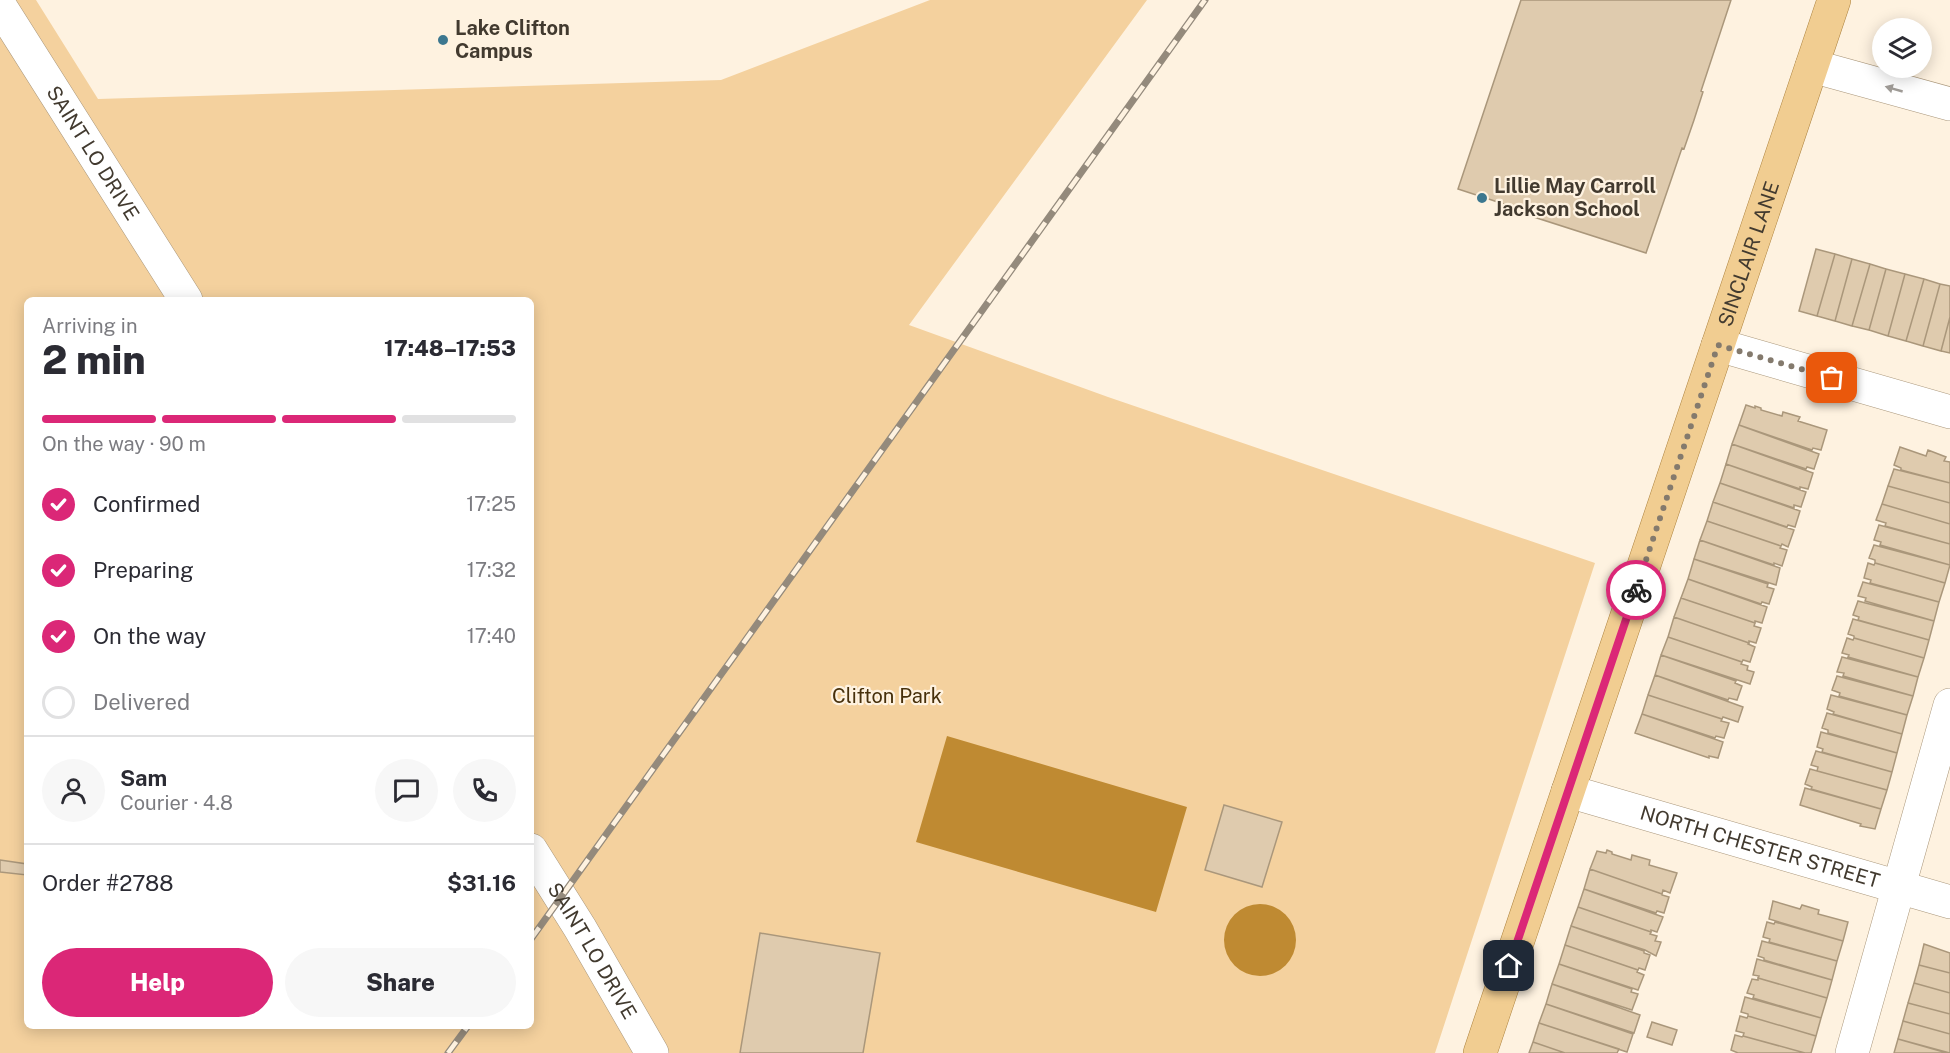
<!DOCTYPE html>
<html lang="en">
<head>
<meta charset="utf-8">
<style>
	:root { --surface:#fff; --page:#f7f7f7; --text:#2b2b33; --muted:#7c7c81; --line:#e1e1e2; --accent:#db2777 }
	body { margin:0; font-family:"Public Sans",sans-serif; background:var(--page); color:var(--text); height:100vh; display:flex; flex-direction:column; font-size:22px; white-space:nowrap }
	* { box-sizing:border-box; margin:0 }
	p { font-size:20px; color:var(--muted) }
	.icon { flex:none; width:33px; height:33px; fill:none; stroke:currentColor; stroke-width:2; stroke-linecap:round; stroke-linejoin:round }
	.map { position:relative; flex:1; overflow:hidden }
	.panel { position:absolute; left:24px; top:297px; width:510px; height:732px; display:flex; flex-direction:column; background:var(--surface); border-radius:9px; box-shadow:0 3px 15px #0003 }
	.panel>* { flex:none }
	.tools { position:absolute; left:1872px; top:18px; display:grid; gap:12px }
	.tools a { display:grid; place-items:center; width:60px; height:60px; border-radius:50%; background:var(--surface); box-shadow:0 3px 15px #0003; font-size:30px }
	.pin { position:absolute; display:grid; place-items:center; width:51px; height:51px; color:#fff; margin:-26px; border-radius:12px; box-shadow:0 3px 9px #0006 }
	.courier { position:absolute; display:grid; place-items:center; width:60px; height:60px; margin:-30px; border:4px solid #db2777; border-radius:50%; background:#fff; color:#222; box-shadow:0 2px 8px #0007 }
	.head em { font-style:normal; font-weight:800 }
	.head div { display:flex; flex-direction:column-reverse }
	.head { display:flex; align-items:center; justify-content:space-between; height:102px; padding:0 18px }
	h1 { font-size:39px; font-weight:800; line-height:45px }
	.bar { display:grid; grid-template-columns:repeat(4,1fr); gap:9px 6px; align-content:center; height:72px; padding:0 18px }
	.bar i { height:8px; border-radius:4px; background:var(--line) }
	.bar .active { background:var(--accent) }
	.bar p { grid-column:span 4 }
	.line { display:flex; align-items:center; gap:15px; padding:0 18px; border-top:2px solid var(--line) }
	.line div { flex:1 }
	.round { display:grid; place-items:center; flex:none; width:63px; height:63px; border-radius:32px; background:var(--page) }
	ol { padding:0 18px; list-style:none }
	li { display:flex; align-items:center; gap:18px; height:66px }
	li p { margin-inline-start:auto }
	li .icon { padding:6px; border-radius:50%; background:var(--accent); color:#fff; stroke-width:4 }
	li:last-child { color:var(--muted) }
	li i { width:33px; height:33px; border:3px solid var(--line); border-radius:50% }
	.action { display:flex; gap:12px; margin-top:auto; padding:12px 18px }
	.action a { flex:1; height:69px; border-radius:36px; background:var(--accent); color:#fff; font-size:24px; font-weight:800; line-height:69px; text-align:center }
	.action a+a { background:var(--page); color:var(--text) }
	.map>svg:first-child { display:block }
	.green { fill:#f4d19e; fill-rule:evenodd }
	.water { fill:#bf8a32 }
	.building { fill:#dfcbae; stroke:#aa977b; stroke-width:1.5 }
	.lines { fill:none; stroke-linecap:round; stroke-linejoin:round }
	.minor-casing { stroke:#aa977b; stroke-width:34 }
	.major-casing { stroke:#ad833f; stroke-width:34 }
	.minor { stroke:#fff; stroke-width:33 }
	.major { stroke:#f1cd91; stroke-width:33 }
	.rail-casing { stroke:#948a7c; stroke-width:7 }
	.rail { stroke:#fef2e0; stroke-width:4.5; stroke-dasharray:14; stroke-linecap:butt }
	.oneway { fill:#a09c97 }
	.done { stroke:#847a6d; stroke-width:6; stroke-dasharray:0 10.8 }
	.route { stroke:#db2777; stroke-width:8 }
	.poi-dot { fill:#3c778f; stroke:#fef2e0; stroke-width:2 }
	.labels { text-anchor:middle; stroke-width:4.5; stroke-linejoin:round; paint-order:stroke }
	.poi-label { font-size:20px; font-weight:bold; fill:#423a2f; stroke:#fef2e0; text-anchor:start }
	.street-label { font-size:20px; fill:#423a2f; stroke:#fef2e0 }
	.park-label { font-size:20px; fill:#47300b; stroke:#fef2e0 }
</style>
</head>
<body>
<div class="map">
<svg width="1950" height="1053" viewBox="0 0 1950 1053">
	<rect width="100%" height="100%" fill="#fef2e0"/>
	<path class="green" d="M0 0H36L98 99 721 80 930 0H1147L909 325 1108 397 1595 563 1435 1053H0ZM27 300H531V1026H27Z"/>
	<path class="water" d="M947 736 1187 807 1156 912 916 842Z
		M1224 940a36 36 0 1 1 72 0a36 36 0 1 1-72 0Z"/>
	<path class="building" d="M1521 0H1731L1701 91 1703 92 1694 120 1684 149 1682 148 1646 253 1515 211 1516 208 1458 189Z
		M1816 249 1835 254 1817 316 1799 311Z
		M1835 254 1852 259 1835 321 1817 316Z
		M1852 259 1870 264 1852 326 1835 321Z
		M1870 264 1886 269 1869 330 1852 326Z
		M1886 269 1905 274 1888 336 1869 330Z
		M1905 274 1924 279 1906 341 1888 336Z
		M1924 279 1940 284 1923 346 1906 341Z
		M1940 284 1950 286V317L1941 351 1923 346Z
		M1950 317V353L1941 351Z
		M1746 405 1755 408V406L1761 408V410L1782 416 1783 412 1800 417 1798 421 1827 430 1821 450 1813 448 1812 450 1739 425Z
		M1739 425 1819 454 1814 469 1807 467 1806 469 1732 444Z
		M1732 444 1813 473 1808 489 1800 487V489L1726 464Z
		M1900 447 1926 456 1928 450 1946 457 1944 461 1950 462V483L1901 470V468L1894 465Z
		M1726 464 1806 492 1801 507 1794 505V508L1720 483Z
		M1894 469 1950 483V503L1888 486Z
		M1720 483 1800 511 1795 527 1788 525 1787 527 1713 502Z
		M1888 486 1950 503V524L1882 504Z
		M1713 502 1794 530 1788 547 1782 544 1781 546 1707 521Z
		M1882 504 1950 524V544L1885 526 1886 523 1876 520Z
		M1707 521 1781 546 1780 548 1787 550 1782 566 1774 563V565L1700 540Z
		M1879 525 1950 544V565L1880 545 1881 542 1874 540Z
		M1700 540 1780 568 1776 585 1694 559Z
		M1874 545 1950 565 1945 583 1875 563V560L1869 558Z
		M1694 559 1768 584 1767 587 1774 589 1769 604 1762 602 1761 604 1688 579Z
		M1868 563 1874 565 1875 563 1945 583 1939 602 1870 583 1871 580 1864 578Z
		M1688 579 1767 607 1762 623 1755 621V623L1681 598Z
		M1863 582 1939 602 1934 621 1865 601 1866 598 1858 596Z
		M1681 598 1755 623 1754 626 1761 628 1756 643 1749 641V643L1674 617Z
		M1858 601 1934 621 1929 640 1858 620 1859 617 1853 615Z
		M1674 617 1749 643 1748 644 1755 647 1750 662 1743 660 1742 662 1668 637Z
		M1853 619 1929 640 1924 658 1854 638V636L1848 634Z
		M1668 637 1742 662 1741 664 1748 666 1747 670 1754 672 1750 684 1661 655Z
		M1847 638 1853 640 1854 638 1924 658 1918 677 1848 657 1849 655 1842 653Z
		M1661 655 1736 681 1735 683 1742 686 1737 700 1729 698 1728 700 1655 675Z
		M1842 657 1918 677 1913 696 1843 676 1844 673 1837 672Z
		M1655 675 1743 707 1738 722 1723 717 1722 719 1648 695Z
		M1837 676 1913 696 1907 715 1839 696 1840 693 1832 690Z
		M1648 695 1722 719 1721 721 1729 723 1724 738 1716 736 1715 738 1642 714Z
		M1831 695 1907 715 1902 734 1833 714 1834 712 1827 709Z
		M1827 713 1902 734 1897 753 1828 733V730L1822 728Z
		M1642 714 1723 742 1718 758 1709 756V758L1635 733Z
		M1821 732 1897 753 1892 772 1822 752 1823 749 1817 747Z
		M1816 751 1892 772 1887 790 1817 771 1818 767 1811 765Z
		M1810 769 1887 790 1881 809 1811 789 1812 787 1805 784Z
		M1805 788 1881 809 1875 829 1860 826 1861 824 1800 805Z
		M1224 805 1282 822 1262 887 1205 870Z
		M1607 850 1612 852V854L1631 860 1632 855 1650 860 1649 865 1677 873 1670 893 1663 890 1662 894 1590 869 1597 851 1606 853Z
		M0 860 27 864V875L0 872Z
		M1590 869 1662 894V895L1669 897 1664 913 1657 911 1656 913 1584 889Z
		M1584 889 1663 917 1657 932 1651 930V932L1578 907Z
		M1773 901 1800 909 1802 905 1819 910 1818 914 1848 922 1843 941 1769 919Z
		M1578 907 1651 932 1650 934 1657 936 1655 941 1661 942 1656 956 1645 950 1571 926Z
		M1767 922 1774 924 1775 922 1843 941 1837 961 1769 942 1770 939 1763 937Z
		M1571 926 1644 951V953L1650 955 1645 970 1639 968 1638 970 1565 945Z
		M760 933 880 953 863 1053H740Z
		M1762 941 1837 961 1832 980 1764 960V958L1758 956Z
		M1924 944 1950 953V973L1919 965Z
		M1565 945 1638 970 1637 972 1644 975 1638 990 1559 964Z
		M1757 959 1832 980 1827 998 1758 978 1759 976 1753 975Z
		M1559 964 1632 989 1631 992 1638 994 1632 1010 1552 984Z
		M1919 965 1950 973V993L1914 983Z
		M1758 978 1827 998 1821 1018 1753 998 1754 995 1747 993 1752 979 1758 980Z
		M1914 983 1950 993V1014L1908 1003Z
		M1552 984 1640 1015 1634 1033 1546 1004Z
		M1745 997 1821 1018 1816 1036 1748 1016V1014L1741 1012Z
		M1908 1003 1950 1014V1034L1903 1021Z
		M1546 1004 1633 1034 1627 1052 1539 1023Z
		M1740 1016 1747 1018 1748 1016 1816 1036 1811 1053H1805L1743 1036 1744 1033 1736 1031Z
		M1903 1021 1950 1034V1053L1898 1039Z
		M1652 1022 1677 1030 1672 1045 1647 1037Z
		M1539 1023 1619 1049 1617 1053H1565L1533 1042Z
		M1735 1035 1742 1037 1743 1036 1805 1053H1738L1731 1050Z
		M1898 1039 1947 1053H1894Z
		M1533 1042 1565 1053H1529Z"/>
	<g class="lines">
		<g class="minor-casing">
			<g id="minor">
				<path id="s1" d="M0 6 186 300"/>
				<path d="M1812 66 1950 104"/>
				<path d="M1718 345 1950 412"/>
				<path id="s2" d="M1568 791 1950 902"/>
				<path id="s3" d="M531 850 580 928 652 1053"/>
				<path d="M1852 1053 1950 705"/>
			</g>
		</g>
		<g class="major-casing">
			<g id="major">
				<path id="s4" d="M1480 1053 1834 0"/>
			</g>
		</g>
		<use href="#minor" class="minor"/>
		<use href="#major" class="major"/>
		<g class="rail-casing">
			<path id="rail" d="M531 939 1205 0
				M448 1053 468 1026"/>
		</g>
		<use href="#rail" class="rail"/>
	</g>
	<defs><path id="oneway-solid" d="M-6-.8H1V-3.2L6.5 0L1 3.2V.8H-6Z" transform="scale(1.5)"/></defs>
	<use class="oneway" href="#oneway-solid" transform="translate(1894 89) rotate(-164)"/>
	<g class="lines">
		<path class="done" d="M1636 590 1718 345 1832 378"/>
		<path class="route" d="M1509 966 1636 590"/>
	</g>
	<g class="poi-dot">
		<circle cx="443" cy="40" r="6"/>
		<circle cx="1482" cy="198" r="6"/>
	</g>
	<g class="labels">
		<g class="poi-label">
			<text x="455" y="35">Lake Clifton<tspan x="455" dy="23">Campus</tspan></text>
			<text x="1494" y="193">Lillie May Carroll<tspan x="1494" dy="23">Jackson School</tspan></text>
		</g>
		<g class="street-label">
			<text dy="7" stroke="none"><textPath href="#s1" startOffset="174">SAINT LO DRIVE</textPath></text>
			<text dy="7" stroke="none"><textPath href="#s4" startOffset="843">SINCLAIR LANE</textPath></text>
			<text dy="7" stroke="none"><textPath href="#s2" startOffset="200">NORTH CHESTER STREET</textPath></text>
			<text dy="7" stroke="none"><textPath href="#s3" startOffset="118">SAINT LO DRIVE</textPath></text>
		</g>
		<g class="park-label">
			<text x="887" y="703">Clifton Park</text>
		</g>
	</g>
</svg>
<div class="tools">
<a><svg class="icon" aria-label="layers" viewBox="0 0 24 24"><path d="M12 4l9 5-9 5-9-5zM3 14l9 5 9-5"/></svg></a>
</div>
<div class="pin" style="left:1832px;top:378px;background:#ea580c"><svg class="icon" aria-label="bag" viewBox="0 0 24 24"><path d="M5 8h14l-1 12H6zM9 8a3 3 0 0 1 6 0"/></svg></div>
<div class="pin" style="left:1509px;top:966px;background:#1f2937"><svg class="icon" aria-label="home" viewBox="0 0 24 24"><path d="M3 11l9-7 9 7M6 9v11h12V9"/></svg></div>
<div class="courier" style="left:1636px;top:590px"><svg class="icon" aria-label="bike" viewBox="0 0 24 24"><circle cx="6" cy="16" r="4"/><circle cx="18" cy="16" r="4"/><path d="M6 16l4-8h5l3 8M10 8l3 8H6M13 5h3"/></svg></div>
<section class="panel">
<div class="head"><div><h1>2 min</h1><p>Arriving in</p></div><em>17:48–17:53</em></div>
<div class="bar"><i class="active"></i><i class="active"></i><i class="active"></i><i></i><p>On the way · 90 m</p></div>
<ol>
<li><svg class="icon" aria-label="check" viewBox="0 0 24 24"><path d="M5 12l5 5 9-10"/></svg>Confirmed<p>17:25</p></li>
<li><svg class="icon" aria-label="check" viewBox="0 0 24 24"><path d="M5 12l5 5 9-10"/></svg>Preparing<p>17:32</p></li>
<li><svg class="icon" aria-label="check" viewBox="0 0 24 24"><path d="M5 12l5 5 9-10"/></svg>On the way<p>17:40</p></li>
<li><i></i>Delivered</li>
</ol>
<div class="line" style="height:108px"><a class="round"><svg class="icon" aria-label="person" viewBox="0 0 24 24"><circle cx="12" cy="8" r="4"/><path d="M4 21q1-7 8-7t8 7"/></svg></a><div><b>Sam</b><p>Courier · 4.8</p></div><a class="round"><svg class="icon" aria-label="chat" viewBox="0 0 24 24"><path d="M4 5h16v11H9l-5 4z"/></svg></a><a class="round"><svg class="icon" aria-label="phone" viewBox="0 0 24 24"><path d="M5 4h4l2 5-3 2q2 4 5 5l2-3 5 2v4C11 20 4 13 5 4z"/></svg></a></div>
<div class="line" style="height:78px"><div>Order #2788</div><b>$31.16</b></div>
<div class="action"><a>Help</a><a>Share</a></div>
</section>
</div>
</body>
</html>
